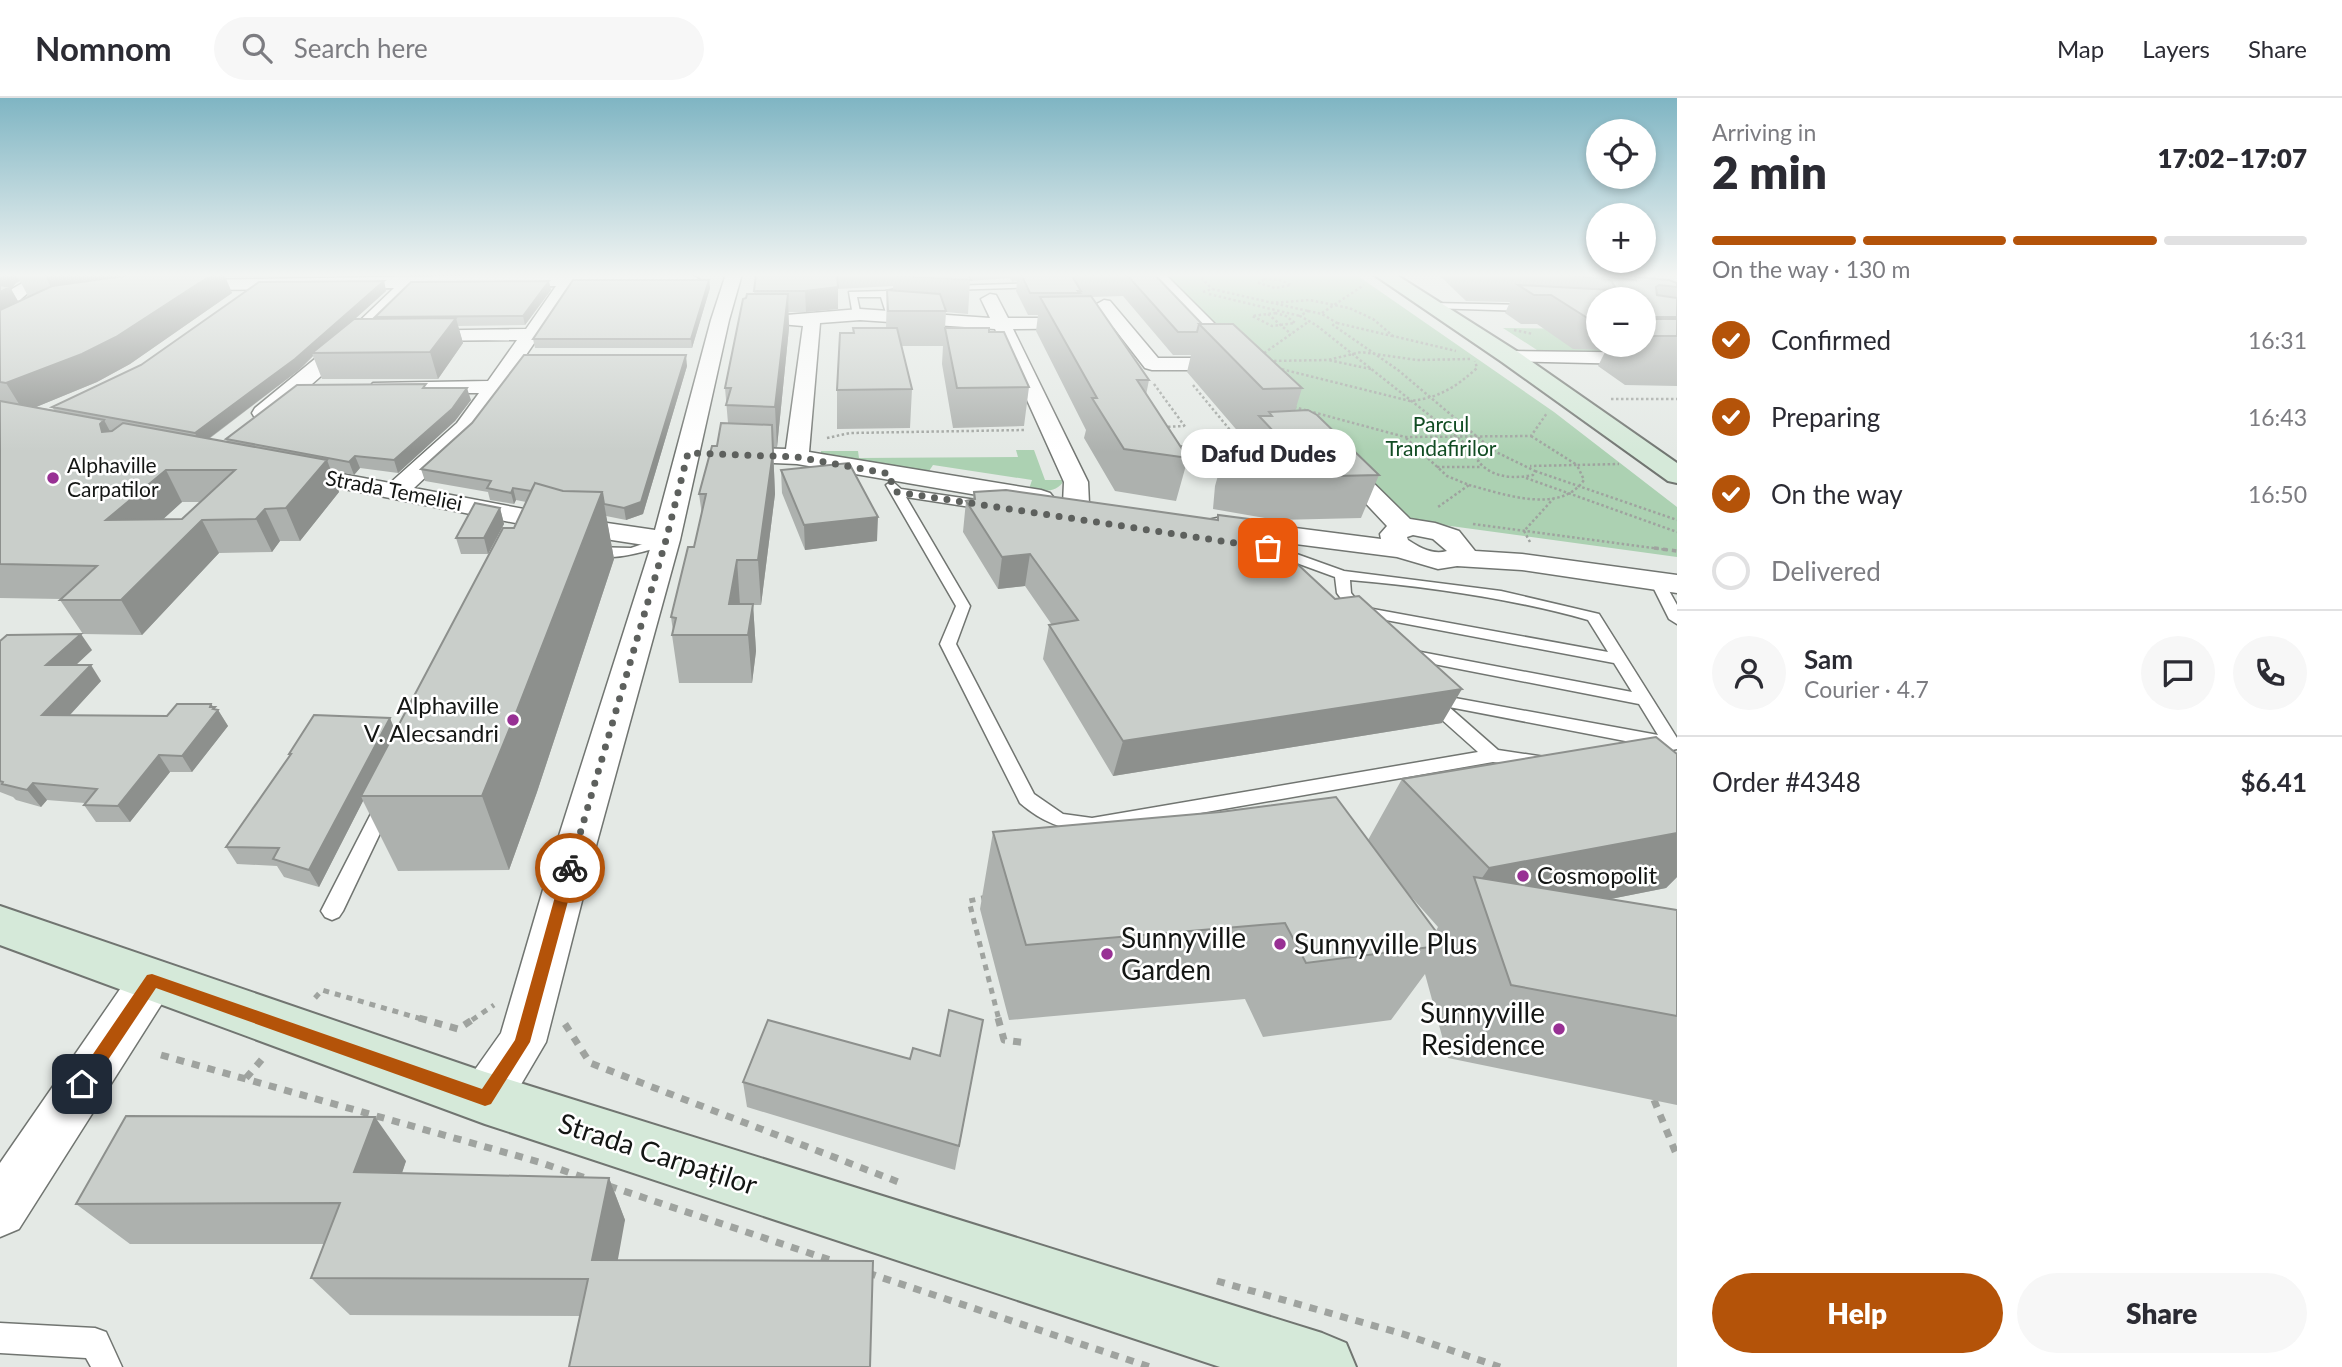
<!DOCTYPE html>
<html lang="en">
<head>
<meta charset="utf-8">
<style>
	:root { --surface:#fff; --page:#f7f7f7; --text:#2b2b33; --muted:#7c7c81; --line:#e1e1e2; --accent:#b45309 }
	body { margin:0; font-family:Lato,sans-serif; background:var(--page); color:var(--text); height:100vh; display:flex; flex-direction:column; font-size:26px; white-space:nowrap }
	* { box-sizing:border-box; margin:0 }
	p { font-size:23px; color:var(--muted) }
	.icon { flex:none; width:38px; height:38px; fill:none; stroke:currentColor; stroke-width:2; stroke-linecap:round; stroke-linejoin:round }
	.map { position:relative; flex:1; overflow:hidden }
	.panel { display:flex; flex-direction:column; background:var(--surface); width:665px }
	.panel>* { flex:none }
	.fabs { position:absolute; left:1586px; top:21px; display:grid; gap:14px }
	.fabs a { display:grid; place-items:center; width:70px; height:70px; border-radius:50%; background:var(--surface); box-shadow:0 4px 10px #0003; font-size:35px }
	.pin { position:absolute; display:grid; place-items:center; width:60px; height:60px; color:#fff; margin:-30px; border-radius:14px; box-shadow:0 4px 10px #0006 }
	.courier { position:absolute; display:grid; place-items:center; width:70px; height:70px; margin:-35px; border:5px solid #b45309; border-radius:50%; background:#fff; color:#222; box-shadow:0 2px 9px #0007 }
	.bubble { position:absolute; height:49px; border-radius:24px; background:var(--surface); box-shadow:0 4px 10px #0003; font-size:23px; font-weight:800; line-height:49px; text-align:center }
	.overview em { font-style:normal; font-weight:800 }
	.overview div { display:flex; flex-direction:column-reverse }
	.overview { display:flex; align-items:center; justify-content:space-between; height:119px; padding:0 35px }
	h1 { font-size:46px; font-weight:800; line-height:52px }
	.bar { display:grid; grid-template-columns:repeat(4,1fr); gap:10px 7px; align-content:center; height:84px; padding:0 35px }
	.bar i { height:9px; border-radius:5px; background:var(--line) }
	.bar .selected { background:var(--accent) }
	.bar p { grid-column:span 4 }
	.line { display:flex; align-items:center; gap:18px; padding:0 35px; border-top:2px solid var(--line) }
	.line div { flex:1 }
	.round { display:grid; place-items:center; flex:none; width:74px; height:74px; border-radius:37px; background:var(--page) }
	ol { padding:0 35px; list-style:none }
	li { display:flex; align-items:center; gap:21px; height:77px }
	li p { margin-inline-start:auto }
	li .icon { padding:7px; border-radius:50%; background:var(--accent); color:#fff; stroke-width:4 }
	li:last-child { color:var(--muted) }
	li i { width:38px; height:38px; border:4px solid var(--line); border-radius:50% }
	.primary-button { display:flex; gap:14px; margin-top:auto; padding:14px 35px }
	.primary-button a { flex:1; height:80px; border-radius:42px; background:var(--accent); color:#fff; font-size:28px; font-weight:800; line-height:80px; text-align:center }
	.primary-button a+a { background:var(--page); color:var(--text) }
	header { display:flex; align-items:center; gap:42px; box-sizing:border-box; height:98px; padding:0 35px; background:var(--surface); border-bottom:2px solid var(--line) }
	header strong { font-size:33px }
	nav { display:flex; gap:38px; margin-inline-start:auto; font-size:24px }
	.search { width:490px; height:63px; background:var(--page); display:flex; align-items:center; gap:18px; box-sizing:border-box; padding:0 24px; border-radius:38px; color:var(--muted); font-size:26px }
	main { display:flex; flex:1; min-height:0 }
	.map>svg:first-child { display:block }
	.green { fill:#acd1b2 }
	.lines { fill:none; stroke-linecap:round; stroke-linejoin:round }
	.service-casing { stroke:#717571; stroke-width:3 }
	.minor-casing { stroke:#717571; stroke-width:3 }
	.secondary-casing { stroke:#717571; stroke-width:4 }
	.path-far3 { stroke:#9fa39f; stroke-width:2.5; stroke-dasharray:2.5 2.5; stroke-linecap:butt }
	.path-far2 { stroke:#9fa39f; stroke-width:3.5; stroke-dasharray:4.5 4.5; stroke-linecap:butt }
	.path-far1 { stroke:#9fa39f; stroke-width:5; stroke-dasharray:6 6; stroke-linecap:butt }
	.path { stroke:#9fa39f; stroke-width:7; stroke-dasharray:8 8; stroke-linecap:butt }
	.service { fill:#fff; fill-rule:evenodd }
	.minor { fill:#fff; fill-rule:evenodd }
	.secondary { fill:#d5e9d9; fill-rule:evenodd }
	.wall { fill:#adb1ae; fill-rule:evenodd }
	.shaded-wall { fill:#8d908d }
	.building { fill:#c9ceca; stroke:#8d908d; stroke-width:2; fill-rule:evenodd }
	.route { fill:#b45309 }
	.done { stroke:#5d605d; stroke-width:7; stroke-dasharray:0 12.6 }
	.poi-dot { fill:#983094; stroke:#fff; stroke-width:2.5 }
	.labels { text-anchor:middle; stroke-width:5; stroke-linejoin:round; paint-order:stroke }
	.far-park-label { font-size:21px; fill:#114c23; stroke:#fff }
	.far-poi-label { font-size:21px; fill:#141614; stroke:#fff; text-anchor:start }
	.far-street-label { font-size:21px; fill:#141614; stroke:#fff }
	.poi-label { font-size:24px; fill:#141614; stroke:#fff; text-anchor:end }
	.near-poi-label { font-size:28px; fill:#141614; stroke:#fff; text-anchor:start }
	.near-street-label { font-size:28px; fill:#141614; stroke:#fff }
</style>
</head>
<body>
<header>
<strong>Nomnom</strong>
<div class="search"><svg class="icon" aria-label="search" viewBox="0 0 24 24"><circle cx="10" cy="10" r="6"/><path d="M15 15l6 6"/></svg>Search here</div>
<nav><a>Map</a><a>Layers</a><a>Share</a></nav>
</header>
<main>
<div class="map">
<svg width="1677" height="1269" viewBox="0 0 1677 1269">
	<rect width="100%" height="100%" fill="#e4e9e5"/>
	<path class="green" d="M1159 176H1355L1554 314 1677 409V459L1399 421Z
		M1503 230 1591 231 1598 247 1631 255 1540 254Z
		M1016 352H1034L1045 382H1064C1057 396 1042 393 1029 391L1032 382 933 367 927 376 821 358V353H858L859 360 1018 359Z"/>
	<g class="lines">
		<g class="service-casing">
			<path id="service" d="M1040 185 1043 189 949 192 945 190 949 188Z
				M910 189 913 193 890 198 894 220 887 218 881 199H857L861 218 857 221 853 218 849 194 885 193Z
				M1433 205 1530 207 1534 210 1530 213 1430 210Z
				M1248 346 1252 347V351L1179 355 1173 352 1179 349Z
				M892 383 901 391 990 404 996 408 990 412 906 399 970 508 956 546 1034 696 1063 716 1092 720 1478 654 1422 604 1381 555 1337 495 1335 479 1261 452 1259 449 1266 445 1344 473 1501 493 1599 516 1677 640V651L1672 652 1449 609 1498 652 1545 659 1551 661 1554 665 1551 669 1545 671 1493 664 1092 734C1063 732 1042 724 1020 705L940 546 956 508 886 387ZM1350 482C1430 489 1510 500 1588 522L1608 554 1362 509 1351 495ZM1370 519 1614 565 1632 594 1405 551 1398 555ZM1403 560 1639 606 1658 637 1433 596Z
				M666 438 671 439V445C651 452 602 468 584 453L591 449 631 450Z
				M1657 479 1662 480 1677 507V526L1669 521 1650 483Z
				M385 699 392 701 394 706 343 813 339 819 332 822 325 819 321 813 376 706 378 701Z
				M0 1225 95 1230 106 1234 122 1269H91L86 1260 0 1255Z"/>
		</g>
		<g class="minor-casing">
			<path id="minor" d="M38 176H60L29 194 21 201H50L59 206 56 210C39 214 15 217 2 204L12 191Z
				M565 176 692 177 700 182 692 187 573 188 473 335 414 390 566 419 655 432 711 222 726 176H742L729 222 680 442 597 744 546 944 503 1017 485 1024 467 1017 460 1000 467 983 501 935 557 744 651 448 566 435 289 380 280 378 277 373 280 368 289 366 390 385 457 325 479 295H380L373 293 370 289 373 285 488 283 517 242 414 243 407 241 405 237 407 233 526 231 556 188 413 190 363 241 303 294 271 320H255L252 315 255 310 349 233 394 190 196 192 188 187 196 182Z
				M1148 176H1165L1245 256 1247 266 1244 270 1237 272H1152L1145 270 1114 230 1013 231 1088 384 1089 406 1085 411 1076 414 1067 411 1063 406 1064 384 995 231 860 222 820 225 809 354 1041 392 1050 395 1054 400 1050 405 1041 408 797 366 726 363 718 361 714 356 718 351 726 349 786 351 803 228 780 226 777 222 780 218 786 217 860 211 990 220 981 201 990 196 996 197 1008 220H1105L1095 207 1104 202 1110 203 1158 260H1227Z
				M1510 253 1677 255V267L1503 263 1500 259 1503 255Z
				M1338 356 1346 358 1410 421 1435 425 1459 433 1475 453 1522 456 1677 477V495L1522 472 1457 468 1438 471 1397 459 1217 436 1208 434 1204 428 1208 422 1217 420 1381 441 1380 436 1387 428 1326 363 1330 358ZM1413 437 1433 441 1447 453C1433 457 1420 450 1408 442L1407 439Z
				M152 862 168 868 175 882 168 896 19 1131 0 1139V1065L136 868Z"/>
		</g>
		<g class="secondary-casing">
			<path id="secondary" d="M1373 176H1395L1518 254 1677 365V385L1668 383 1502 264Z
				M0 808 485 974 1322 1235 1346 1245 1356 1269H1220L485 1026 0 847Z"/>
		</g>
		<path class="path-far3" d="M1198 176 1212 191
			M1264 181 1281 182 1291 187 1275 190 1259 185Z
			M1203 194 1212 191 1308 213
			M1209 196 1300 218
			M1271 205 1310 202 1349 210 1373 221 1393 238 1456 253
			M1308 213 1322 216 1337 225 1333 227 1398 272 1494 353 1535 373 1533 377C1513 381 1492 380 1478 363L1482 359 1316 227 1300 218Z
			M1275 215 1286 218 1295 225 1272 228 1252 218Z
			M1322 215 1364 187
			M1268 216 1291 236
			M1337 225 1392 238
			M1514 232 1533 236
			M1260 258 1308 224
			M1269 263 1328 262
			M1277 270 1410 303C1439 300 1456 289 1477 270L1475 263
			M1371 271 1328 262 1361 254 1417 262 1471 261
			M1154 286 1186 330
			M1193 287 1230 332
			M1611 301H1677
			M1294 309 1405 339 1531 338 1547 315
			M1163 329 1184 328
			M1531 338 1577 367 1619 366
			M827 340 850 335 1025 332
			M1406 340 1447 378 1469 387 1438 409
			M1437 369H1482
			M1535 373 1677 422
			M1526 380 1677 434
			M1469 387C1503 396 1560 417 1584 382L1577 367 1530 368
			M1473 426 1668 452
			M1530 444 1524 433 1554 400"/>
		<path class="path-far2" d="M1654 450 1677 453"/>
		<path class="path-far1" d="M987 799 969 803 999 922
			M315 900 322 892 425 922
			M472 922 494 907"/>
		<path class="path" d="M419 920 458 931 475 920
			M998 920 1004 942 1027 945
			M565 926 590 965 901 1085
			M161 957 539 1064 591 1082
			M246 980 264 959
			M1654 1002 1677 1058
			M609 1088 836 1164
			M868 1175 1150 1269
			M1217 1183 1403 1236 1500 1269"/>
		<use href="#service" class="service"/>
		<use href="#minor" class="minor"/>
		<use href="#secondary" class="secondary"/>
	</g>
	<path class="wall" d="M0 176H561L225 179 232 195 130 266 97 284 36 309 54 312 52 309 384 183 386 193 356 220H376L375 219 551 192 525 227 458 228 463 245 438 281H322L313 258 299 272 209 341 227 344 226 341 427 290 471 302 455 323 398 375 360 370 354 377 331 372 339 394 300 443H280L272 454 219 455 142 537 83 536 60 502 61 501 0 500ZM20 183 28 198 18 203 11 191 16 185ZM182 404H201L182 421H163Z
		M756 176H1158L1157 179 1202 226 1302 290 1295 313 1379 377 1361 420 1277 422 1213 411 1215 388 1227 346 1249 349 1251 344H1247L1187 274 1191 257H1173L1123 198 1092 199 1149 282 1146 297 1188 360 1176 403 1115 393 1084 340 1086 332 1036 233 1038 217H1028L1016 193 1017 183 1012 184 1010 180 970 183 968 216 946 214 945 230 989 234 1029 289 1024 328 953 330 942 266 943 248H901L912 291 910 330 837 331V292L853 235V230H886L887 192 893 193V188L838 191V211L806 214H788L789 230 777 349H773L775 396 761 507H753L756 553 752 585H679L672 537 673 533 671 519 694 449 702 417 699 396 717 348 728 325 725 290 746 200 754 196Z
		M1438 176H1578L1633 182 1635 179 1677 185V288L1625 287 1598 268 1606 252 1573 251 1537 226H1521L1505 215 1510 204 1466 203ZM1598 201H1643V247H1598Z
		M709 182 710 190 692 250H535L533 241Z
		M687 268 643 416 626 422 606 418 614 461 537 694 509 772 398 773 363 703 319 789 284 779 277 768 237 766 226 749 290 658 289 656 396 633 514 430 526 404 516 402 514 406 490 402 488 394 425 383 421 371Z
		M781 372 877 443 805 452 782 395Z
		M974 394 1217 422 1218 417 1442 625 1113 678 1043 561 1049 527H1052L1025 488 998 491 963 434 966 403 973 401Z
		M500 410 504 426 488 456H461L456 440Z
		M0 543 92 552 75 567 101 583 70 617 167 618 213 609 216 612H218L228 628 192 674H170L130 724H96L84 707 85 705 47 702 41 709 16 702 13 699 0 694Z
		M1677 656V779L1666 790 1610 801 1677 812V1007L1448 960 1425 876 1391 922 1263 939 1245 901 1009 922 980 811 993 734 1368 742 1402 681ZM1406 793 1438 829 1436 833Z
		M983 922 955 1072 747 1009 743 984 910 961 940 958Z
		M406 1063 402 1075 609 1080 625 1122 580 1218 350 1217 311 1180 324 1146H130L76 1106Z"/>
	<path class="shaded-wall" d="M0 176H16L20 183 16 185 11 191 24 214 0 227Z
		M44 176H224L232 195 130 266 97 284 24 314 6 285 56 198Z
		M709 182 710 190 692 250 691 241Z
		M384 183 386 193 317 255H312L313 258 299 272 200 347 195 335Z
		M549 183 551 192 525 227 523 218Z
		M838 189V211L806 214 805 193Z
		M788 196 789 230 777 349 775 309Z
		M456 220 463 245 438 281 430 254Z
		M686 257 687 268 643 416 626 422 624 410Z
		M467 290 471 302 455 323 398 375 394 362Z
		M104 322 120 352 102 334 100 326Z
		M772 327 775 396 761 507 758 462Z
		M355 358 360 370 354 377 349 364Z
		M327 362 339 394 300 443 286 410Z
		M166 372 182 404 125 456 106 422Z
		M513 390 516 402 514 406 511 395Z
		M602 394 614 461 537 694 509 772 482 698Z
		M500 410 504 426 488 456 484 440Z
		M265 411 280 443 272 454 256 421Z
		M878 419 877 443 805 452 804 427Z
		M202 422 219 455 142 537 121 502Z
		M1030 456 1025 488 998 491 1002 459Z
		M737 462 740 507 729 506Z
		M753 506 756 553 752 585 748 537Z
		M81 536 92 552 58 584 46 567Z
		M91 567 101 583 55 633 42 617Z
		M1462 591 1442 625 1113 678 1123 643Z
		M211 606 217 613 218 612 228 628 192 674 182 658Z
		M390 620 397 637 361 698 363 703 319 789 309 772Z
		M159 657 170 674 130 724 118 708Z
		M33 685 47 702 41 709 27 692Z
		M1677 735V779L1666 790 1490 825 1477 787 1489 770Z
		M375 1019 406 1063 388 1116 354 1074Z
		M609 1080 625 1122 611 1200 592 1162Z"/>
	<path class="building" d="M139 176H213L116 239 82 256 6 285 0 284V212L52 188Z
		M756 176H837L838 189 805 193H754Z
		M897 176H968L971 182 897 178Z
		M1021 176H1154L1202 226H1199L1197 234H1178L1127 177 1072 178 1081 193H1078L1080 195H1030Z
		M1521 176H1578L1636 182 1635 179 1669 182 1677 185V189L1659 187 1656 189 1657 197 1677 200V219H1645L1648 221H1643V201H1598V221H1589L1551 197H1534L1518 187 1613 192 1615 189 1611 182 1567 177Z
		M573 182H709L691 241H533Z
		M384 183 295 261 195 335 52 309 141 267 259 184Z
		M549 183 523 218 375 219 411 184Z
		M0 187 10 189 0 194Z
		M887 192 940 196 946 213H888Z
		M747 196H788L775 309 726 307 731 290H725L743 201 746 200Z
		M1091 198 1149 282H1137L1188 360 1124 351 1092 300H1097L1040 199Z
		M456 220 430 254 312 255 354 221Z
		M1643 221H1677V238H1653L1643 232Z
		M1199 226H1233L1302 290 1263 291Z
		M853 230H897L912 291 837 292 840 235H854Z
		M945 230H989V234H1004L1029 289 957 290Z
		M524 257H686L641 404 624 410 604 406 602 394 563 393 535 385 531 393 513 390 511 395 487 390 491 383 421 371 472 325Z
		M426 286 423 290H467L452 311 394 362 355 358 349 364 226 341 297 287Z
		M0 303 104 322 100 326 102 334 112 333 123 325 327 362 286 410 265 411 256 421 202 422 121 502H60L97 468 0 466ZM166 372H235L182 421 106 422Z
		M1308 312 1317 317 1379 377 1292 379 1225 368 1227 346 1295 356 1259 318H1272L1269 314Z
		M721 325 772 327 773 354 758 462H737L729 506H753L748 537H672L676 520 671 519 688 449H694L706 396H699L712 348H717Z
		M849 365 878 419 804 427 781 372Z
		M535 385 563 393 602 394 514 620 482 698H361L503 430H514Z
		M1006 392 1218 422V417L1249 421 1335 501 1359 498 1462 591 1123 643 1049 527 1078 522 1030 456 1002 459 966 403 975 401 974 394Z
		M475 405 500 410 484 440H456Z
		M81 536 46 567H91L42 617 167 618 177 606H211L210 609H215L213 611 218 612 182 658 159 657 118 708 84 707 97 691 33 685 27 692 2 686 3 684 0 683V543L7 537Z
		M314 617 390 620 309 772 273 761 279 750 226 749 291 656H289Z
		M1656 639 1677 656V735L1489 770 1402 681Z
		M1336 699 1446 847 1306 865 1285 825 1026 847 993 734 1220 714Z
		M1474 779 1677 812V918L1511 887Z
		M949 912 983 922 959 1048 743 984 768 922 910 961 913 950 940 958Z
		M126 1018 375 1019 354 1074 609 1080 592 1162 873 1163 870 1269H569L588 1181 311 1180 340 1105 76 1106Z"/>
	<linearGradient id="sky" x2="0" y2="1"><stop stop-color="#7fb5c3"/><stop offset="0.5" stop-color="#f3f5f3"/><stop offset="1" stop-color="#f3f5f3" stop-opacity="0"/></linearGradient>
	<rect width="1677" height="354" fill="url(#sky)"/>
	<path class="route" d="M570 765 577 770 530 944 491 1006 485 1008 156 890 88 992 82 994 76 992 74 986 76 981 147 877 152 876 482 991 515 942 563 770Z"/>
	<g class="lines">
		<path class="done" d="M570 770 666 442 688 355 797 359 890 376 892 388 897 394 1268 450"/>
	</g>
	<g class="poi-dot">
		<circle cx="53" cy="380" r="7"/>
		<circle cx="513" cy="622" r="7"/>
		<circle cx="1523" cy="778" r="7"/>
		<circle cx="1280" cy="846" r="7"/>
		<circle cx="1107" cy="856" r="7"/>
		<circle cx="1559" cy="931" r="7"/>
	</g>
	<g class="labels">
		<g class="far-park-label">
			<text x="1441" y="334">Parcul<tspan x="1441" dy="24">Trandafirilor</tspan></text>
		</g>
		<g class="far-poi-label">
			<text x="67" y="375">Alphaville<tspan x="67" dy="24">Carpatilor</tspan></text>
		</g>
		<g class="far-street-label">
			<text transform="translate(394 393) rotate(11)" y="7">Strada Temeliei</text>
		</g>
		<g class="poi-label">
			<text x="499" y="616">Alphaville<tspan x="499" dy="28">V. Alecsandri</tspan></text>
			<text x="1537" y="786" text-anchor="start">Cosmopolit</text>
		</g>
		<g class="near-poi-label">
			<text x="1121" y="850">Sunnyville<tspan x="1121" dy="32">Garden</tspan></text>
			<text x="1294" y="856">Sunnyville Plus</text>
			<text x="1545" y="925" text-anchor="end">Sunnyville<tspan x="1545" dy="32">Residence</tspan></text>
		</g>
		<g class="near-street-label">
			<text transform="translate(658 1056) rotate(18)" y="10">Strada Carpaților</text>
		</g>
	</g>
</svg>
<div class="fabs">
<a><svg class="icon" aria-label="locate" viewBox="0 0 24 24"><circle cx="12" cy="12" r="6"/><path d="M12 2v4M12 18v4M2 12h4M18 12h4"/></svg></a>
<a>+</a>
<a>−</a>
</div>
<div class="pin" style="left:1268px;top:450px;background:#ea580c"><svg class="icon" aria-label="bag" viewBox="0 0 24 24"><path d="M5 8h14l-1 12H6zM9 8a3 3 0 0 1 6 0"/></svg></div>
<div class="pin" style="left:82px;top:986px;background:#1f2937"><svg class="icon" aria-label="home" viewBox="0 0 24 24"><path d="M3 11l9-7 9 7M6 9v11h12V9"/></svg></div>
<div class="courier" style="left:570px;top:770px"><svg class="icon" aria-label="bike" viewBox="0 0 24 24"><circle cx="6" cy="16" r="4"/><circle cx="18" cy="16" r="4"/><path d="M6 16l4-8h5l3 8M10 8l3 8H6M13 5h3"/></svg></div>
<div class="bubble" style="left:1181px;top:331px;width:175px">Dafud Dudes</div>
</div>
<section class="panel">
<div class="overview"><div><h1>2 min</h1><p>Arriving in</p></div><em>17:02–17:07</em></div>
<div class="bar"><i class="selected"></i><i class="selected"></i><i class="selected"></i><i></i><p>On the way · 130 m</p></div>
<ol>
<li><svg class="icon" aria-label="check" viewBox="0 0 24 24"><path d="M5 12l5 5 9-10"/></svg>Confirmed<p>16:31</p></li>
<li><svg class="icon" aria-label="check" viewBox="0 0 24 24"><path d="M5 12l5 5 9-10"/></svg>Preparing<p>16:43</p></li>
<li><svg class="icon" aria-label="check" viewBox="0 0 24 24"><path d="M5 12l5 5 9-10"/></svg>On the way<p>16:50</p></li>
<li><i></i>Delivered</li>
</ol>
<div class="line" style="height:126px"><a class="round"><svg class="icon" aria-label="person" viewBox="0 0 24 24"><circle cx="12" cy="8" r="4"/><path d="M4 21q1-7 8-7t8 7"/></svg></a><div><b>Sam</b><p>Courier · 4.7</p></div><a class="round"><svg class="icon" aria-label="chat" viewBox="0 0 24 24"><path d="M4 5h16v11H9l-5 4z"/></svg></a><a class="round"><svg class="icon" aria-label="phone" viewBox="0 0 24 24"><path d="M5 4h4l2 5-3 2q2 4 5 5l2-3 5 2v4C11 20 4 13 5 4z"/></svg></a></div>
<div class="line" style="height:91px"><div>Order #4348</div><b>$6.41</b></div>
<div class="primary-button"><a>Help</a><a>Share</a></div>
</section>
</main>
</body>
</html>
